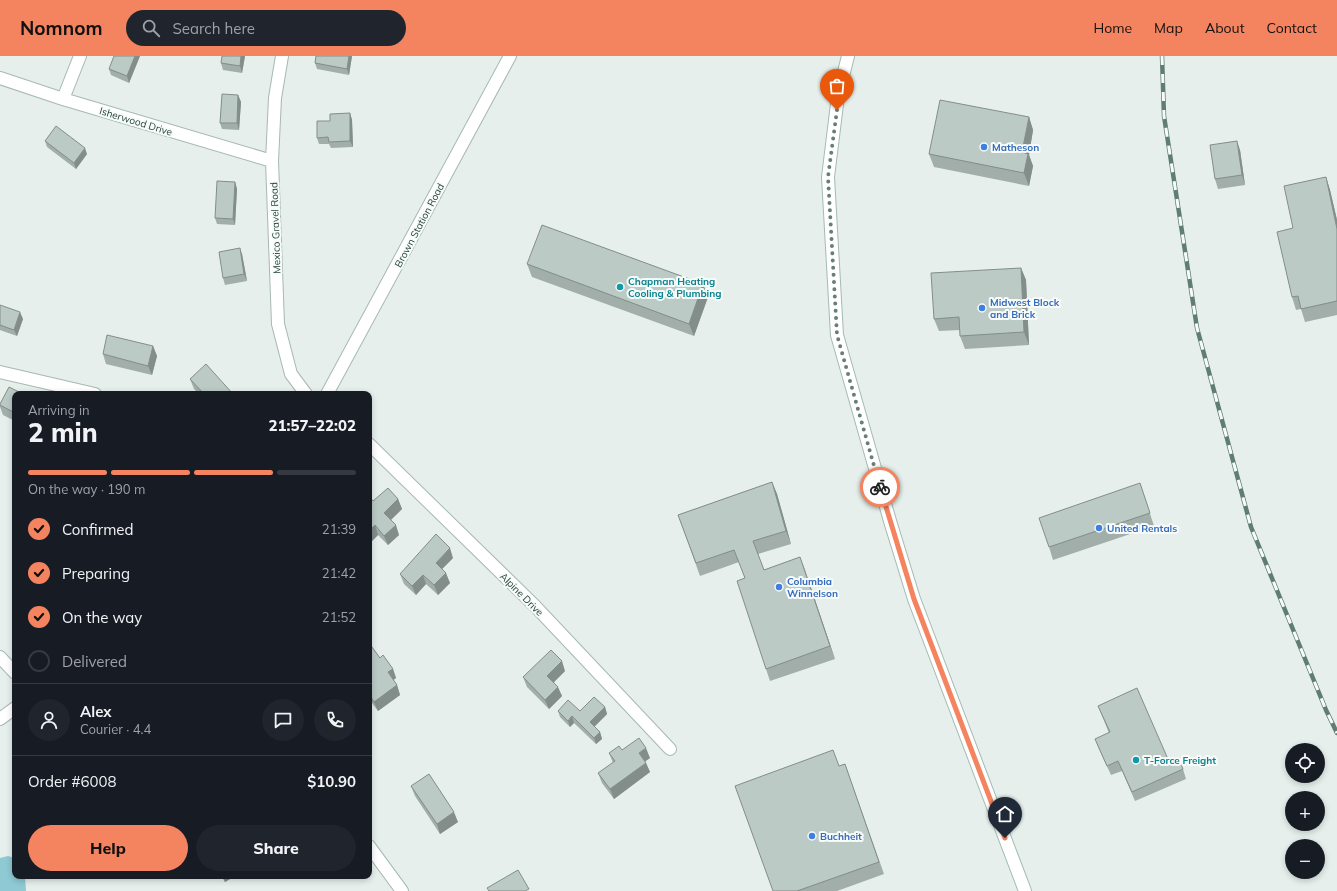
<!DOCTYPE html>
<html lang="en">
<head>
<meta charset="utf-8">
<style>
	:root { --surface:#171b24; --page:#20242c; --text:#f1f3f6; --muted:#9ea1a6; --line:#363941; --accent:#f4845f }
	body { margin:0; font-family:Mulish,sans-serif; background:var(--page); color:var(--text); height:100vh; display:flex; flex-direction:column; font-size:15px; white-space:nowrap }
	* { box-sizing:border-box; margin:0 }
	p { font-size:13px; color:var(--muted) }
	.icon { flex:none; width:22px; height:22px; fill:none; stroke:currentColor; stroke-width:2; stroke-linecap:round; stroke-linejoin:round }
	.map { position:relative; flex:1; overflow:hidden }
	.panel { position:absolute; left:12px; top:335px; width:360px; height:488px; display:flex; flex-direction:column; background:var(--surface); border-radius:8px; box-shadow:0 2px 6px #0003 }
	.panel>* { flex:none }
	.controls { position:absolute; left:1285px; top:687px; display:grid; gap:8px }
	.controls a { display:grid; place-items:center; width:40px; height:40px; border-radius:50%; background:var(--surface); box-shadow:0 2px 6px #0003; font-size:20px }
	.pin { position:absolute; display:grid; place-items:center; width:34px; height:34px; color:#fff; margin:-41px -17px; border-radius:50% 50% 50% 0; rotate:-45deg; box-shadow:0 0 4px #0007 }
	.pin .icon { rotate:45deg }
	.courier { position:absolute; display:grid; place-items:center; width:40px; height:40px; margin:-20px; border:3px solid #f4845f; border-radius:50%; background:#fff; color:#222; box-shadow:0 1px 5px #0007 }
	.head em { font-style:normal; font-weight:800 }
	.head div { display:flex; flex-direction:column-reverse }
	.head { display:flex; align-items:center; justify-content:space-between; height:68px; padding:0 16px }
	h1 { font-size:26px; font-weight:800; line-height:30px }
	.bar { display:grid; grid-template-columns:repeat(4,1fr); gap:6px 4px; align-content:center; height:48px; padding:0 16px }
	.bar i { height:5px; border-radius:3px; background:var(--line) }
	.bar .selected { background:var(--accent) }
	.bar p { grid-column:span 4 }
	.line { display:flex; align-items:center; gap:10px; padding:0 16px; border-top:1px solid var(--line) }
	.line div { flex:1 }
	.round { display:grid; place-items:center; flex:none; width:42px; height:42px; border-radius:21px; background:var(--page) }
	ol { padding:0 16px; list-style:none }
	li { display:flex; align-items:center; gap:12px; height:44px }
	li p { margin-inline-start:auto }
	li .icon { padding:4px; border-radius:50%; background:var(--accent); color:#111; stroke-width:4 }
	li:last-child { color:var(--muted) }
	li i { width:22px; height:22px; border:2px solid var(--line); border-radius:50% }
	.action { display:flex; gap:8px; margin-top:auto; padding:8px 16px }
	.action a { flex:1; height:46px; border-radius:24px; background:var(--accent); color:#111; font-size:16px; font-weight:800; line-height:46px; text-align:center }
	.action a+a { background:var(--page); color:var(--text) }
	header { display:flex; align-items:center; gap:24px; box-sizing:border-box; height:56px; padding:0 20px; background:var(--accent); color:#111 }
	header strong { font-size:19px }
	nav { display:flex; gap:22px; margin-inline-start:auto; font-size:14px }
	.search { width:280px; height:36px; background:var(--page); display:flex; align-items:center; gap:10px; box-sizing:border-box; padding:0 14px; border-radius:22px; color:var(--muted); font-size:15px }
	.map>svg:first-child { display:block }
	.water { fill:#8ec9d4 }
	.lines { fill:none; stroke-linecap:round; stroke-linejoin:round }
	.minor-casing { stroke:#a8b8b2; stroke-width:14 }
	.tertiary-casing { stroke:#a8b8b2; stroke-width:14 }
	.secondary-casing { stroke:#a4bbb3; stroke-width:14 }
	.minor { stroke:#fff; stroke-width:12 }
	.tertiary { stroke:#fff; stroke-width:12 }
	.secondary { stroke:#fff; stroke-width:12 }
	.rail-casing { stroke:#5f7d75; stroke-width:4.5 }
	.rail { stroke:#f7fbf9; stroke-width:3; stroke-dasharray:9; stroke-linecap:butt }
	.wall { fill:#a1aea9 }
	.shaded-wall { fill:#838d89 }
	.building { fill:#bbcac4; stroke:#838d89 }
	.done { stroke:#687f78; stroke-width:4; stroke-dasharray:0 7.2 }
	.route { stroke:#f4845f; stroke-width:5 }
	.shop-dot { fill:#3f7fe0; stroke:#f7fbf9; stroke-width:1.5 }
	.culture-dot { fill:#0f9aa8; stroke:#f7fbf9; stroke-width:1.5 }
	.labels { text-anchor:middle; stroke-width:4; stroke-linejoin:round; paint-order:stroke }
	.street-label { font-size:10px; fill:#24423a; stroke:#f7fbf9 }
	.shop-label { font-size:10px; font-weight:bold; fill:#366cbe; stroke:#f7fbf9; text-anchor:start }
	.culture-label { font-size:10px; font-weight:bold; fill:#0d838f; stroke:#f7fbf9; text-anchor:start }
</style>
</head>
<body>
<header>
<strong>Nomnom</strong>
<div class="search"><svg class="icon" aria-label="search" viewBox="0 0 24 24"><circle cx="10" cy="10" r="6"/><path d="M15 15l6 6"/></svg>Search here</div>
<nav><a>Home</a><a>Map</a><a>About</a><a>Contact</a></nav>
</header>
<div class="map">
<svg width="1337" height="835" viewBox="0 0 1337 835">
	<rect width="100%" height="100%" fill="#e6efeb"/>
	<path class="water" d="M8 800 15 802V820H25L26 835H0V802Z"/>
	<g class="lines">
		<g class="minor-casing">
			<path id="minor" d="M282 0 275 42 272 105 278 268 291 318 306 338
				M0 22 63 43 272 105
				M63 43 80 0
				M0 316 95 338
				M369 388 535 550 670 693
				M0 601 15 617
				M369 790 402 835"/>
		</g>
		<g class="tertiary-casing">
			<path id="tertiary" d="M327 338 510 0
				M0 663 15 652"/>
		</g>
		<g class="secondary-casing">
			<path id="secondary" d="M848 0 838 40 828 121 837 279 890 465 914 543 1025 835"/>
		</g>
		<use href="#minor" class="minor"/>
		<use href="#tertiary" class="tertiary"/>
		<use href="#secondary" class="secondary"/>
		<g class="rail-casing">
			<path id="rail" d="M1162 0 1164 60 1197 272 1251 471 1326 654 1337 677"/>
		</g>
		<use href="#rail" class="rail"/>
	</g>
	<path class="wall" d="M140 0 129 27 111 19 109 13Z
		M245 0 242 17 223 14 221 7Z
		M316 0H352L349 19 317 13 315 7Z
		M238 39 241 46 239 74 222 73 220 67Z
		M350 57 352 64 353 91 331 92 329 88H319L317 82 330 65Z
		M1029 61 1033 74 1029 99 1033 110 1029 130 934 111 929 98Z
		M45 85 87 98 76 113 47 91Z
		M1240 94 1245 129 1218 133 1215 123Z
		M1326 121 1330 134 1337 164V259L1305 266 1301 253 1296 254 1292 241Z
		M235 126 237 133 235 169 217 168 215 162Z
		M242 198 247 225 225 229 223 222Z
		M527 208 703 228 708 241 694 280 532 221Z
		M1021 212 1026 224 1029 289 965 293 960 280V274L939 275 934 263Z
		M0 249 23 263 17 280 0 274Z
		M153 290 157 300 152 319 106 308 103 298Z
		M190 323 233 338H199L194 333Z
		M15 338V365L3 359 0 351V348Z
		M772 426 777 438 791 488 758 498 764 514 800 501 835 603 770 625 766 613 745 522 739 506 700 520 678 459Z
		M1140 427 1154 470 1053 504 1049 491Z
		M369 440 373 445 398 443 402 453 390 464 399 479 388 489 378 479 369 488Z
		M453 502 442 513 450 527 438 539 426 528 416 539 404 528 400 518Z
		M369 587 380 602 393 613 396 622 393 624 397 629 400 639 378 655 369 643Z
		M565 615 554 626 562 640 549 653 527 631 523 621Z
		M1098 650 1171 710 1183 713 1186 723 1135 745 1122 715 1111 719 1099 693 1095 683 1109 677Z
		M605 651 607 658 594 671 600 676 602 683 596 688 574 667 570 671 560 661 558 655H580Z
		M622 694 650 702 645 705 650 716 614 743 602 727 598 717 613 707 609 697Z
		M845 708 884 818 837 835H773L839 710Z
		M411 730 458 766 440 778 415 740Z
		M216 820H235L225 826 221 820 217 823Z"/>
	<path class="shaded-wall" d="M135 0H140L129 27 127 20Z
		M241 0H245L242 17 240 10Z
		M349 0H352L349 19 347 13Z
		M238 39 241 46 239 74 237 67Z
		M350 57 352 64 353 91 350 85Z
		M1029 61 1033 74 1029 99 1033 110 1029 130 1024 117 1022 96Z
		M1237 85 1240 94 1245 129 1242 119Z
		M85 92 87 98 76 113 74 107Z
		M1326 121 1330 134 1337 164V173Z
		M235 126 237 133 235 169 233 163Z
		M240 192 242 198 247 225 244 218Z
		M1021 212 1026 224 1029 289 1024 276Z
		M703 228 708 241 694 280 689 268Z
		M20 256 23 263 17 280 14 274Z
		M153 290 157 300 152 319 148 310Z
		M772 426 777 438 791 488 786 475Z
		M398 443 402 453 388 467 384 457Z
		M375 469 378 479 369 488V475Z
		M396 469 399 479 388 489 384 480Z
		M450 492 453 502 439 516 436 507Z
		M800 501 805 514 835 603 830 590Z
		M446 517 450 527 438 539 434 529Z
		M423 519 426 528 416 539 412 530Z
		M562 605 565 615 551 629 547 620Z
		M393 613 396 622 391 626 388 616Z
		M397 629 400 639 378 655 374 646Z
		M558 631 562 640 549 653 545 644Z
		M605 651 607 658 592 673 590 666Z
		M572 660 574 667 570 671 568 665Z
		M600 676 602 683 596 688 594 682Z
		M646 692 650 702 643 707 639 697Z
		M646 707 650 716 614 743 610 733Z
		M454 756 458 766 440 778 437 768Z
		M216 820H221L217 823Z
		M223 820H235L225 826Z"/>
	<path class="building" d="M114 0H135L127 20 109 13Z
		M222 0H241L240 10 221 7Z
		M316 0H349L347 13 315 7Z
		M222 38 238 39 237 67H220Z
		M940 44 1029 61 1022 96 1028 98 1024 117 929 98Z
		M350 57V85L329 86 328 81 317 82V65H330V58Z
		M56 70 85 92 74 107 45 85Z
		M1237 85 1242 119 1215 123 1210 89Z
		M1326 121 1337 173V245L1301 253 1298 240 1292 241 1277 176 1293 172 1284 130Z
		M217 125 235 126 233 163 215 162Z
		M542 169 703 228 689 268 527 208Z
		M240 192 244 218 223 222 219 196Z
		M1021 212 1024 276 960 280 959 261 934 263 931 217Z
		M0 249 20 256 14 274 0 269Z
		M107 279 153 290 148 310 103 298Z
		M206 308 233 338H204L190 323Z
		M9 331 23 338H15V357L0 349V348Z
		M772 426 786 475 753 485 764 514 800 501 830 590 766 613 737 525 745 522 734 494 696 507 678 459Z
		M1140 427 1150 457 1049 491 1039 462Z
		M388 432 398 443 384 457 396 469 384 480 375 469 369 475V440L373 445Z
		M436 478 450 492 436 507 446 517 434 529 423 519 412 530 400 518Z
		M369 587 380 602 383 599 393 613 388 616 397 629 374 646 369 638V626L370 625 369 623Z
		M551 594 562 605 547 620 558 631 545 644 523 621Z
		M1137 632 1171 710 1180 706 1183 713 1132 736 1118 705 1107 710 1095 683 1110 676 1098 650Z
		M594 641 605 651 590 666 600 676 594 682 572 660 568 665 558 655 568 644 580 655Z
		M639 682 646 692 639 697 646 707 610 733 598 717 615 705 609 697 619 690 622 694Z
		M833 694 839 710 845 708 879 806 797 835H773L735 730Z
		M429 718 454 756 437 768 411 730Z
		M518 814 529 833 525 835H489L487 832Z"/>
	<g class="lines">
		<path class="done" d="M837 54 828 121 837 279 880 431"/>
		<path class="route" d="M880 431 914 543 1005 782"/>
	</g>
	<g class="shop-dot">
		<circle cx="984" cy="91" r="4"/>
		<circle cx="982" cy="252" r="4"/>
		<circle cx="1099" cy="472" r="4"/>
		<circle cx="779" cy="531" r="4"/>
		<circle cx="812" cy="780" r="4"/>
	</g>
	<g class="culture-dot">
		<circle cx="620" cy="231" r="4"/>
		<circle cx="1136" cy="704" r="4"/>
	</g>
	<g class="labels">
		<g class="street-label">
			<text transform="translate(136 65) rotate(17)" y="4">Isherwood Drive</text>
			<text transform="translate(419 169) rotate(-62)" y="4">Brown Station Road</text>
			<text transform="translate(275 172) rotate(-92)" y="4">Mexico Gravel Road</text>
			<text transform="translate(522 538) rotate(45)" y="4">Alpine Drive</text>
		</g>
		<g class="shop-label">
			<text x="992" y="95">Matheson</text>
			<text x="990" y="250">Midwest Block<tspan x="990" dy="12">and Brick</tspan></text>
			<text x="1107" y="476">United Rentals</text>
			<text x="787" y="529">Columbia<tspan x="787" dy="12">Winnelson</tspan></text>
			<text x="820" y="784">Buchheit</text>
		</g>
		<g class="culture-label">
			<text x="628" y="229">Chapman Heating<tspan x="628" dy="12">Cooling &amp; Plumbing</tspan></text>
			<text x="1144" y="708">T-Force Freight</text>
		</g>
	</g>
</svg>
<div class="controls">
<a><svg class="icon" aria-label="locate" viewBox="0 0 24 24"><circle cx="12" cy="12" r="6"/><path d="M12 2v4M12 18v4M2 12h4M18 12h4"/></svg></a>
<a>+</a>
<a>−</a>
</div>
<div class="pin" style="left:837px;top:54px;background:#ea580c"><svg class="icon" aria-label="bag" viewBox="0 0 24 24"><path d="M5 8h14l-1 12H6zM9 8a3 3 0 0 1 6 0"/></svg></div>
<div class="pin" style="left:1005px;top:782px;background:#1f2937"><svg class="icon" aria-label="home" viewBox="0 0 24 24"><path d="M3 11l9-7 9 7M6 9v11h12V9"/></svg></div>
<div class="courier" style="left:880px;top:431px"><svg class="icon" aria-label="bike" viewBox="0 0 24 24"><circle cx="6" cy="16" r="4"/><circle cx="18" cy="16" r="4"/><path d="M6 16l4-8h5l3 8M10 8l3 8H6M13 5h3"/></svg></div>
<section class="panel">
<div class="head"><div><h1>2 min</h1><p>Arriving in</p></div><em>21:57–22:02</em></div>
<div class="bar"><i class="selected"></i><i class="selected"></i><i class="selected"></i><i></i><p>On the way · 190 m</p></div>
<ol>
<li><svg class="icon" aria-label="check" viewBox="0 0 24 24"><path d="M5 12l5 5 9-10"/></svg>Confirmed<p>21:39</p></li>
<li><svg class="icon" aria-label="check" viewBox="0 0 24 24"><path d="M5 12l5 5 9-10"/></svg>Preparing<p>21:42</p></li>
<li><svg class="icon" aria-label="check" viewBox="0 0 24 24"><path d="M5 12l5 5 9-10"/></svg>On the way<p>21:52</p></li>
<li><i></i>Delivered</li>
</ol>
<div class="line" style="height:72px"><a class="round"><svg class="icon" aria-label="person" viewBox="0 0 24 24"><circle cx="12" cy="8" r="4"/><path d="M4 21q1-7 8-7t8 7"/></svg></a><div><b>Alex</b><p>Courier · 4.4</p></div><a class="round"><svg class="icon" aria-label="chat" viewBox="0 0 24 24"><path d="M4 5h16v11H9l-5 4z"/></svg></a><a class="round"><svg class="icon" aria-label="phone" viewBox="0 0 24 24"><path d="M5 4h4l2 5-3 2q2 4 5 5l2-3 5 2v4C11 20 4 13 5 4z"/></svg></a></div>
<div class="line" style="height:52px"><div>Order #6008</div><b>$10.90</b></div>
<div class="action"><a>Help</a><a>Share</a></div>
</section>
</div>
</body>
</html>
